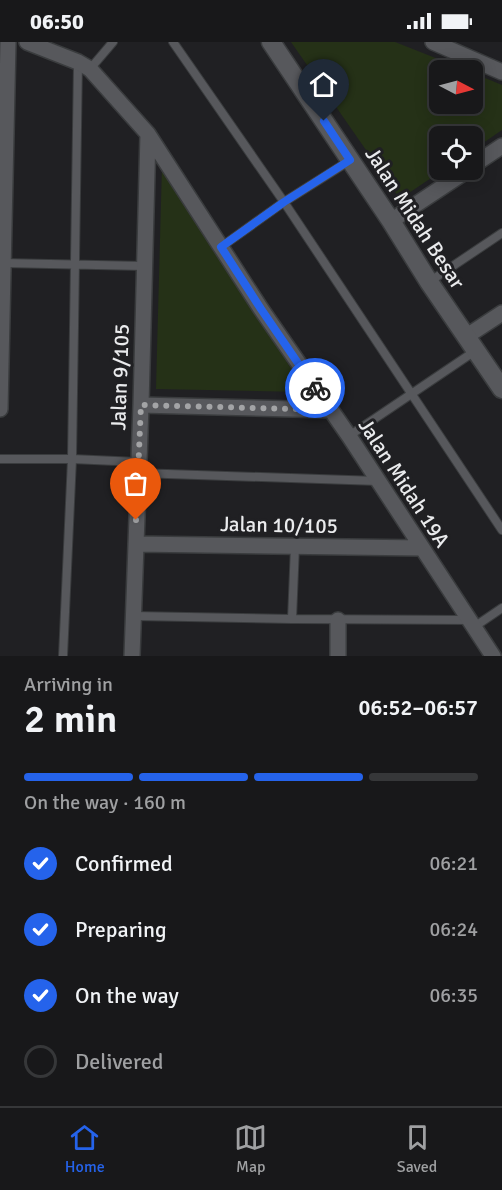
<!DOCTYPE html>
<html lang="en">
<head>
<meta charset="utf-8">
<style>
	:root { --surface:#18181a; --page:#212123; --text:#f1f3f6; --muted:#9fa0a2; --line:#363739; --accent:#2563eb }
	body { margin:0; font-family:Signika,sans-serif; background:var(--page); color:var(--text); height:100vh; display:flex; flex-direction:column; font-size:22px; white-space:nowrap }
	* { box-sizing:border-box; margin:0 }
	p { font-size:20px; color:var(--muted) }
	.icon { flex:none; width:33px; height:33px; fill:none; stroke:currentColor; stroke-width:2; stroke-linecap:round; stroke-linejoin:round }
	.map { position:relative; height:614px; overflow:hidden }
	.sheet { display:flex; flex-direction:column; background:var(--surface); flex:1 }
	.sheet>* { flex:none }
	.needle { width:39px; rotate:96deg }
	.controls { position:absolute; left:429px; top:18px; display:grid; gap:12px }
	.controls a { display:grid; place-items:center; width:54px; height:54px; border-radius:9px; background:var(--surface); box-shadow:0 3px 15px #0003,0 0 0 2px var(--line); font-size:30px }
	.pin { position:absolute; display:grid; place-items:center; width:51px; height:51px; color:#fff; margin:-62px -26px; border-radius:50% 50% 50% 0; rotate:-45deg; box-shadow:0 0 6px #0007 }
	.pin .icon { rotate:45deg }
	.courier { position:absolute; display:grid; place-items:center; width:60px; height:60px; margin:-30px; border:4px solid #2563eb; border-radius:50%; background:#fff; color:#222; box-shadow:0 2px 8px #0007 }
	.overview em { font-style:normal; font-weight:600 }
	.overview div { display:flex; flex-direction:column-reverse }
	.overview { display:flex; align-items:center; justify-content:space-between; height:102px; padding:0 24px }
	h1 { font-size:39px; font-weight:600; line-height:45px }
	.bar { display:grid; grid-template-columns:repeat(4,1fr); gap:9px 6px; align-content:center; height:72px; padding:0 24px }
	.bar i { height:8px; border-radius:4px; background:var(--line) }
	.bar .current { background:var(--accent) }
	.bar p { grid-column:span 4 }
	ol { padding:0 24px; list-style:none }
	li { display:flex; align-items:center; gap:18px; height:66px }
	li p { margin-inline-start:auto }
	li .icon { padding:6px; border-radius:50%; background:var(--accent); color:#fff; stroke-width:4 }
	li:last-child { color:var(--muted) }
	li i { width:33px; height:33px; border:3px solid var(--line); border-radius:50% }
	.status { display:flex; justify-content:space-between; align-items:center; height:42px; padding:0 30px; background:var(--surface); direction:ltr }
	.status svg { height:16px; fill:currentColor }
	.tab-bar { display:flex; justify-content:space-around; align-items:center; height:84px; border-top:2px solid var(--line); background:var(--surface); font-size:16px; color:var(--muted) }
	.tab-bar a { display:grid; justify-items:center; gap:3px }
	.tab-bar .current { color:var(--accent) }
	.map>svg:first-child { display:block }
	.green { fill:#253117 }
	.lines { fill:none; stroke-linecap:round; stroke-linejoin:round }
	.lane-casing { stroke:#3a3c3e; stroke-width:10 }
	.street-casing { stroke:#3a3c3e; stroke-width:18 }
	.secondary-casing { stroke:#3a3c3e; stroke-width:21 }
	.lane { stroke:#57585c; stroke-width:8 }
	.street { stroke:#57585c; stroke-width:15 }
	.secondary { stroke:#57585c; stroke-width:18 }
	.done { stroke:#a3a4a6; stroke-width:6; stroke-dasharray:0 10.8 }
	.route { stroke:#2563eb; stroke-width:8 }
	.labels { text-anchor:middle; stroke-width:6; stroke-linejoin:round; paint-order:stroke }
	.street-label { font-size:21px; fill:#eaebed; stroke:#202023 }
</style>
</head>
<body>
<div class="status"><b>06:50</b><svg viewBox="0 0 49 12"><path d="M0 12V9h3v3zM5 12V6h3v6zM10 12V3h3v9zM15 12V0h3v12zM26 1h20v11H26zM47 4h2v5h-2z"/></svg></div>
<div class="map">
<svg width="502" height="614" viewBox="0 0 502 614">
	<rect width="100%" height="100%" fill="#202023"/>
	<path class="green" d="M291 0H395L466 28H440V62H472L473 31 502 43V88L473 108 472 94H440V128H443L400 157Z
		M162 123 306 350 156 347Z"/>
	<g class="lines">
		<g class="lane-casing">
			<path id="lane" d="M173 0 284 160 502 488
				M90 27 113 0
				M221 205 284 160 349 119
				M3 221 144 224
				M429 240 502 191
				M349 394 475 309
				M0 417H72L138 420
				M138 431 378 439
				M133 574 292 577 470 578
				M292 577 295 504
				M474 585 502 566
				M63 614 72 417 78 20"/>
		</g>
		<g class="street-casing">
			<path id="street" d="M27 0 78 20 90 27 148 92 261 267 349 394 493 614
				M433 0 502 30
				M472 124 502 104
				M391 179 468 128
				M467 294 502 271
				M141 363 331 368
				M0 367 8 0
				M136 502 422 506
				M338 578V614
				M132 614 141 363 148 92"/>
		</g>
		<g class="secondary-casing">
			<path id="secondary" d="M271 0 391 179 429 240 502 347"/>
		</g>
		<use href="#lane" class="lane"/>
		<use href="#street" class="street"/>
		<use href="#secondary" class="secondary"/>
	</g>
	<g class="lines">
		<path class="done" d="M136 478 141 363 331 368 315 346"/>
		<path class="route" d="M315 346 261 267 221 205 284 160 350 118 324 79"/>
	</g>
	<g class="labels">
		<g class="street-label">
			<text transform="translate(415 176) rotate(57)" y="7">Jalan Midah Besar</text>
			<text transform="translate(120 335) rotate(-88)" y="7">Jalan 9/105</text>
			<text transform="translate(404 441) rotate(57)" y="7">Jalan Midah 19A</text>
			<text transform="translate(279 483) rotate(1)" y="7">Jalan 10/105</text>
		</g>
	</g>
</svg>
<div class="controls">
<a><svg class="needle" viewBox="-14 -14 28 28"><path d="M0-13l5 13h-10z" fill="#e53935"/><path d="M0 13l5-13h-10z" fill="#9fa0a2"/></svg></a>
<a><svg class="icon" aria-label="locate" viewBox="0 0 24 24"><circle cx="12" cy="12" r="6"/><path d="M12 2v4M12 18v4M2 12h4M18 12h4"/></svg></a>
</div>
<div class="pin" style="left:136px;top:478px;background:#ea580c"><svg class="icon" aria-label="bag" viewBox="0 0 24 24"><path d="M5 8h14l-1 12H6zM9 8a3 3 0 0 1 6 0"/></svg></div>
<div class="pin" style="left:324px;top:79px;background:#1f2937"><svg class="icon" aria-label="home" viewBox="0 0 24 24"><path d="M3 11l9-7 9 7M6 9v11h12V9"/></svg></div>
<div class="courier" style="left:315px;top:346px"><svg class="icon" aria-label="bike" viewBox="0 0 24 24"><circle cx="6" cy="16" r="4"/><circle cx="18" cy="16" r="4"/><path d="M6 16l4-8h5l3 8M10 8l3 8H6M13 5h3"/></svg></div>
</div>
<section class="sheet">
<div class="overview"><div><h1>2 min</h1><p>Arriving in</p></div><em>06:52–06:57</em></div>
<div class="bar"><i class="current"></i><i class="current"></i><i class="current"></i><i></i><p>On the way · 160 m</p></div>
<ol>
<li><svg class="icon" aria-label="check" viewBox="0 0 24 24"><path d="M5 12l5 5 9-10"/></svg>Confirmed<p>06:21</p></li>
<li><svg class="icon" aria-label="check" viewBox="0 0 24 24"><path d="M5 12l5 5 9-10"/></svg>Preparing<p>06:24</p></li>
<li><svg class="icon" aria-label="check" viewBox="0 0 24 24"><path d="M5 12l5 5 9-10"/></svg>On the way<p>06:35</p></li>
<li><i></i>Delivered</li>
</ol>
</section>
<nav class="tab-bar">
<a class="current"><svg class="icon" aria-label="home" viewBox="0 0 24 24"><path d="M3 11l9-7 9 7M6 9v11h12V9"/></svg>Home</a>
<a><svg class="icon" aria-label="map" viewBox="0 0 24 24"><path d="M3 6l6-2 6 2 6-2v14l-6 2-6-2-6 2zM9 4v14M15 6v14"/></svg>Map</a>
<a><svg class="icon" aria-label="saved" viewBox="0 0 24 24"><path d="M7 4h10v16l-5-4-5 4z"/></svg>Saved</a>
</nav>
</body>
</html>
